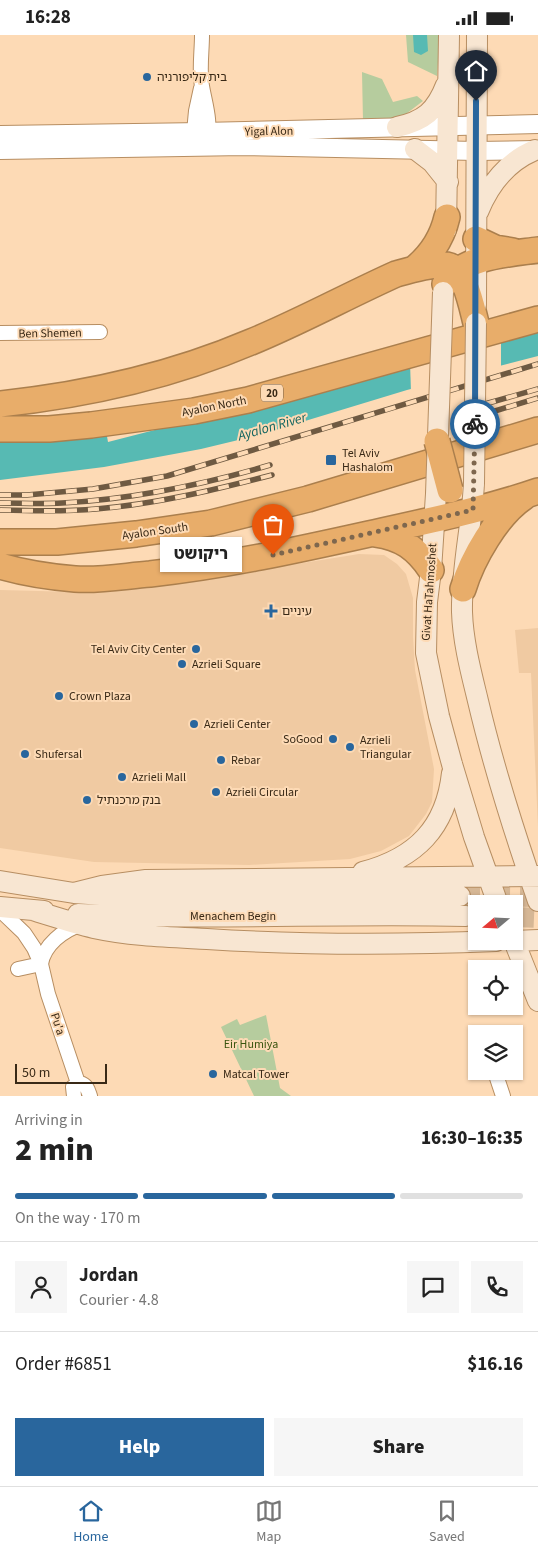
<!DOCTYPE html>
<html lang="en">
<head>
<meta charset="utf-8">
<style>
	:root { --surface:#fff; --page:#f6f6f6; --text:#222; --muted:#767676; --line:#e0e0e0; --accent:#29669d }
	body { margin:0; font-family:"Source Sans 3","Noto Sans Hebrew",sans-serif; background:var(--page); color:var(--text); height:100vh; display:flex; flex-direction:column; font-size:19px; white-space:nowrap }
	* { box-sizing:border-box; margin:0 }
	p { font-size:16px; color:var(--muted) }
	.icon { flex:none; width:28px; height:28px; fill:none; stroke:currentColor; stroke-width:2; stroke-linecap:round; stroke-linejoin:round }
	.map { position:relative; height:1061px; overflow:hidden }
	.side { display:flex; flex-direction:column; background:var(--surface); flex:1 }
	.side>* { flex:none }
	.needle { width:32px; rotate:251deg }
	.tools { position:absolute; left:468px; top:860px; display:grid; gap:10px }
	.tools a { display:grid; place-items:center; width:55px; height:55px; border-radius:0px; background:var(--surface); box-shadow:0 1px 4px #0004; font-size:25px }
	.scale { position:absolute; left:15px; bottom:12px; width:92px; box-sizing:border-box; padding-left:5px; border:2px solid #392916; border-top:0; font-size:14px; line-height:18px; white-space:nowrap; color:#392916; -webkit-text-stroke:4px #fddab5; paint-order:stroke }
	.pin { position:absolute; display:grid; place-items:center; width:42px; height:42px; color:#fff; margin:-51px -21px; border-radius:50% 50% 50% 0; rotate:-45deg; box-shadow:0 0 5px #0007 }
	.pin .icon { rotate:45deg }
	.courier { position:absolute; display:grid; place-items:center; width:50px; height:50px; margin:-25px; border:4px solid #29669d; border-radius:50%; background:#fff; color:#222; box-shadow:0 1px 6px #0007 }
	.bubble { position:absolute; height:35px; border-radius:0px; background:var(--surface); box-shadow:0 1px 4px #0004; font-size:16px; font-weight:800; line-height:35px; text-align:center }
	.summary em { font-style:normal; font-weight:800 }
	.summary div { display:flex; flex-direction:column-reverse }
	.summary { display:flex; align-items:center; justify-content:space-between; height:85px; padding:0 15px }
	h1 { font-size:32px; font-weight:800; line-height:38px }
	.bar { display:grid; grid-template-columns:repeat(4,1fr); gap:8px 5px; align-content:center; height:60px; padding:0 15px }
	.bar i { height:6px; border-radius:4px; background:var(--line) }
	.bar .selected { background:var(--accent) }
	.bar p { grid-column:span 4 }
	.line { display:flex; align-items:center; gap:12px; padding:0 15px; border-top:1px solid var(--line) }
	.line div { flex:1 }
	.round { display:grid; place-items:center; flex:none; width:52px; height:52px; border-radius:0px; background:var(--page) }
	.cta { display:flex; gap:10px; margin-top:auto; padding:10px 15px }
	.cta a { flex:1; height:58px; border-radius:0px; background:var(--accent); color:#fff; font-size:20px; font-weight:800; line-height:58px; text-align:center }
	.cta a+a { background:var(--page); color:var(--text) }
	.status { display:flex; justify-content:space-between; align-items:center; height:35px; padding:0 25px; background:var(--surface); direction:ltr }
	.status svg { height:14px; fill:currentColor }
	.menu { display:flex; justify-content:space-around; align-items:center; height:70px; border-top:1px solid var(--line); background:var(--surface); font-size:14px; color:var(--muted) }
	.menu a { display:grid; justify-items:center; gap:2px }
	.menu .selected { color:var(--accent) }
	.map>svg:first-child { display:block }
	.built { fill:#f0caa2 }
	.green { fill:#b6cc9e }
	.water { fill:#57bab3 }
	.pier { fill:#fddab5 }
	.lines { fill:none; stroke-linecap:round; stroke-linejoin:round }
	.secondary-tunnel { stroke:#d6b795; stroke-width:20; stroke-dasharray:20 10; stroke-linecap:butt }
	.minor-casing { stroke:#b78e62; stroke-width:16 }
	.tertiary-casing { stroke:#b78e62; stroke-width:20 }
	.secondary-casing { stroke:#b78e62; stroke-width:22 }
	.motorway-casing { stroke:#ab7f4d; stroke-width:28 }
	.minor { stroke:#fff; stroke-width:14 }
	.tertiary { stroke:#fff; stroke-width:18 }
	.secondary { stroke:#f8e6d2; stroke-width:20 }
	.motorway { stroke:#e8ad6a; stroke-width:25 }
	.rail-casing { stroke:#6f5a42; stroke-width:5.5 }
	.rail { stroke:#fddab5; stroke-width:4; stroke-dasharray:11; stroke-linecap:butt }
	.secondary-bridge-casing { stroke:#b78e62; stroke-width:22; stroke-linecap:butt }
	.motorway-bridge-casing { stroke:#ab7f4d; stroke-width:28; stroke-linecap:butt }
	.secondary-bridge { stroke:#f8e6d2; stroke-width:20 }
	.motorway-bridge { stroke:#e8ad6a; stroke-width:25 }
	.done { stroke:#7e674e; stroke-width:5; stroke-dasharray:0 9 }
	.route { stroke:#29669d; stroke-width:6 }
	.poi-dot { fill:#29669d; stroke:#fddab5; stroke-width:2 }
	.labels { text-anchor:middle; stroke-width:4; stroke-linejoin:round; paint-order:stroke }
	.shield { fill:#fddab5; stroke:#745e46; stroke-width:1 }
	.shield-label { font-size:11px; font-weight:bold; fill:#392916 }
	.poi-label { font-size:12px; fill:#392916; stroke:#fddab5; text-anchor:start }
	.street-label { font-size:12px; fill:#392916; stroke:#fddab5 }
	.park-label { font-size:12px; fill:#39540e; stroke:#fddab5 }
	.water-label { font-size:14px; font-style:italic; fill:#11645f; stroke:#fddab5 }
</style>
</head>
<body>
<div class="status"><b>16:28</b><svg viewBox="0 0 49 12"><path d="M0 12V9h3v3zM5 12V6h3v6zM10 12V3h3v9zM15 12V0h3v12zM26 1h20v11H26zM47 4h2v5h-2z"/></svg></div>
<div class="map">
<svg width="538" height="1061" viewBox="0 0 538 1061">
	<rect width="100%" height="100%" fill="#fddab5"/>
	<path class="built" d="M359 519 384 520 397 529 406 539 413 563V602L415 635 434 734 432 767 426 779 409 801 381 816 350 824 249 830 94 827 0 813V555L76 557 177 548Z
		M538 593V792L531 638H519L515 595Z"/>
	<path class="green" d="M406 0H440L437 41 408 27Z
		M362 37 382 44 393 67 417 61 423 66 398 85 363 86Z
		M266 980 280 1053 291 1061H254L221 992 237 984 240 990Z"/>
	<path class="water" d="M413 0H427L428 16 421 20 414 17Z
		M538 298V321L407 355 259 400 201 414 104 432 0 445V405L106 396 108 407 380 337Z"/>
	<path class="pier" d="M501 305V333L411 357 410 327Z"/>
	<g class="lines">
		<path class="secondary-tunnel" d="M460 861 538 862
			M514 882 538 883"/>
		<g class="minor-casing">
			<path id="minor" d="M202 0C202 17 199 35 202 51 205 69 212 88 206 106
				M194 97 196 76 201 53
				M0 298 100 297
				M0 875 24 898 34 913 41 929 48 959 78 1048
				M41 929C44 910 63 895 82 889
				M18 934 41 929
				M495 1037 503 1061
				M74 1061 73 1052 80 1048C87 1050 88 1055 90 1061"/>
		</g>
		<g class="tertiary-casing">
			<path id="tertiary" d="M0 100 202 97 538 89
				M0 115 244 111 476 116 537 115"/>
		</g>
		<g class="secondary-casing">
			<path id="secondary" d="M397 92C424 86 436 76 446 50
				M415 114 432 127 448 147
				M478 177C489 150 508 126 535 115
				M446 195 449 0
				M476 270 477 0
				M474 448C472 490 461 536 462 577 463 607 471 637 478 666 494 734 515 800 538 866
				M436 459 431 535 427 567 426 618 439 681 452 729 474 802 498 869
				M363 837C416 823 446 793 452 738
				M0 846 74 858 133 862 460 861
				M74 858 102 851 146 845 538 841
				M0 872 44 876
				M32 875C52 881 73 888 94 893 131 901 170 902 207 904 303 910 400 910 496 906
				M78 879C207 885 337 878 466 881
				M514 906 538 966
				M514 906 538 905"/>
		</g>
		<g class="motorway-casing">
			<path id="motorway" d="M476 204 495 213 513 216
				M414 234C431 220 442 204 447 182
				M445 249C462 221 509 219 538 215
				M0 369C86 360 171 341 251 307 300 287 347 261 396 239 410 235 433 228 447 230 465 233 472 273 476 288
				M0 394H49L91 390 194 376 248 365 538 284
				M376 499C401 502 417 514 431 535
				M0 507H57L136 499 211 488 308 464 538 395
				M0 531C24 538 50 542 75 544 99 546 125 541 150 539 224 531 297 515 369 499 426 486 483 475 538 456
				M463 554C472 524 497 480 524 462"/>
		</g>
		<use href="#minor" class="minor"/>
		<use href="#tertiary" class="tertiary"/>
		<use href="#secondary" class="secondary"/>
		<use href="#motorway" class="motorway"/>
		<g class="rail-casing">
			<path id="rail" d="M485 369 538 354
				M485 379 538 363
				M0 460H27L93 454 167 441 538 329
				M0 468C20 468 41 469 62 468 132 464 202 450 270 430
				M0 475C32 476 64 477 96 474 156 469 214 455 272 440"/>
		</g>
		<use href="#rail" class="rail"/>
		<g class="secondary-bridge-casing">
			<path id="secondary-bridge" d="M474 448 476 288
				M436 459 443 257"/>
		</g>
		<g class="motorway-bridge-casing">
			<path id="motorway-bridge" d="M437 406 450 455"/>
		</g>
		<use href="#secondary-bridge" class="secondary-bridge"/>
		<use href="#motorway-bridge" class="motorway-bridge"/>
	</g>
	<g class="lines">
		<path class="done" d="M273 520 473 475 475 389"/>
		<path class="route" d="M475 389 476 66"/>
	</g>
	<g class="poi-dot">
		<circle cx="147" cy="42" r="5"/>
		<rect x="325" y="419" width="12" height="12" rx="2.5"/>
		<path d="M268.5 568.5h5v5h5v5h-5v5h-5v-5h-5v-5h5z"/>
		<circle cx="196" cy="614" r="5"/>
		<circle cx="182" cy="629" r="5"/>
		<circle cx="59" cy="661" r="5"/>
		<circle cx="194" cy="689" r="5"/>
		<circle cx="333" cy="704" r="5"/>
		<circle cx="350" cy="712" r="5"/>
		<circle cx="25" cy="719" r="5"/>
		<circle cx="221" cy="725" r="5"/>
		<circle cx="122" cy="742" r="5"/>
		<circle cx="216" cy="757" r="5"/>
		<circle cx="87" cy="765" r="5"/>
		<circle cx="213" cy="1039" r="5"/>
	</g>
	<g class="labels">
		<rect class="shield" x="261" y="349.5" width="22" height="17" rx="4"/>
		<g class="shield-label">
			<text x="272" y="362">20</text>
		</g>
		<g class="poi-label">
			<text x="157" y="46">בית קליפורניה</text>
			<text x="342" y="422">Tel Aviv<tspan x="342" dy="14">Hashalom</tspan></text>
			<text x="282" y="580">עיניים</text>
			<text x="186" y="618" text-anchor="end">Tel Aviv City Center</text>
			<text x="192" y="633">Azrieli Square</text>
			<text x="69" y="665">Crown Plaza</text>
			<text x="204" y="693">Azrieli Center</text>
			<text x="323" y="708" text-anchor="end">SoGood</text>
			<text x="360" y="709">Azrieli<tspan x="360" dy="14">Triangular</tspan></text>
			<text x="35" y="723">Shufersal</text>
			<text x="231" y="729">Rebar</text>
			<text x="132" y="746">Azrieli Mall</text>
			<text x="226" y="761">Azrieli Circular</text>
			<text x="97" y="769">בנק מרכנתיל</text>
			<text x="223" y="1043">Matcal Tower</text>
		</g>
		<g class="street-label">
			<text transform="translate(269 96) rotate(-1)" y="4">Yigal Alon</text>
			<text transform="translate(50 298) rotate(-1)" y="4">Ben Shemen</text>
			<text transform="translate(214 371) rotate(-11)" y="4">Ayalon North</text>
			<text transform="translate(155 496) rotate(-8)" y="4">Ayalon South</text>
			<text transform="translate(429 557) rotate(-86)" y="4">Givat HaTahmoshet</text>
			<text x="233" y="885">Menachem Begin</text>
			<text transform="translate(58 989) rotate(72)" y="4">Pu'a</text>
		</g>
		<g class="park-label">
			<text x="251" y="1013">Eir Humiya</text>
		</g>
		<g class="water-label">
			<text transform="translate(272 391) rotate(-16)" y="5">Ayalon River</text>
		</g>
	</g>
</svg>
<div class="tools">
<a><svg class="needle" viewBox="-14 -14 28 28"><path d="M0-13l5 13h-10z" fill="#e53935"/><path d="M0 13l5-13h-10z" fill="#767676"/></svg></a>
<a><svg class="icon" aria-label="locate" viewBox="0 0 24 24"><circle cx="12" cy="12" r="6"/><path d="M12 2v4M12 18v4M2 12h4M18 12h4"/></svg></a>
<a><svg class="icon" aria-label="layers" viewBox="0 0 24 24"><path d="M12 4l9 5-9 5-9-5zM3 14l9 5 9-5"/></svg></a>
</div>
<div class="scale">50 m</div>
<div class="pin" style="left:273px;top:520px;background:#ea580c"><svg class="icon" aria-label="bag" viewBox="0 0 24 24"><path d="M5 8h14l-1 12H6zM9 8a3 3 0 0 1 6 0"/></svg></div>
<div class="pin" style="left:476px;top:66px;background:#1f2937"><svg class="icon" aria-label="home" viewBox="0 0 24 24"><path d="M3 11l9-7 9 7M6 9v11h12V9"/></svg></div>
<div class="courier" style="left:475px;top:389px"><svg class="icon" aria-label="bike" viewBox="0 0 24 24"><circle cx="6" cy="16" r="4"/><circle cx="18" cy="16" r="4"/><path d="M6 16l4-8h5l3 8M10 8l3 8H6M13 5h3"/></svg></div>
<div class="bubble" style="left:160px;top:502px;width:82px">ריקושט</div>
</div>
<section class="side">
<div class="summary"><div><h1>2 min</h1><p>Arriving in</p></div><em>16:30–16:35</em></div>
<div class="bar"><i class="selected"></i><i class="selected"></i><i class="selected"></i><i></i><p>On the way · 170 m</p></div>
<div class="line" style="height:90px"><a class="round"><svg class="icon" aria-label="person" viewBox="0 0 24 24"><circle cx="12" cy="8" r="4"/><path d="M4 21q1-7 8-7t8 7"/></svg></a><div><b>Jordan</b><p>Courier · 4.8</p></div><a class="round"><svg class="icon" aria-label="chat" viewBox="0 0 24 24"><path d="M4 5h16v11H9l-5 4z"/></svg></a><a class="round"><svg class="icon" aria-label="phone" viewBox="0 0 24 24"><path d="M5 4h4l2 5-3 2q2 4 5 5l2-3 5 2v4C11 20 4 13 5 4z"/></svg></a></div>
<div class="line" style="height:65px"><div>Order #6851</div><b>$16.16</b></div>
<div class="cta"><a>Help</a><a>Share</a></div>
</section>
<nav class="menu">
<a class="selected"><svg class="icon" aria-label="home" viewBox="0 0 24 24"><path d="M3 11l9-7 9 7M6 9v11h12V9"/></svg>Home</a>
<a><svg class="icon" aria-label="map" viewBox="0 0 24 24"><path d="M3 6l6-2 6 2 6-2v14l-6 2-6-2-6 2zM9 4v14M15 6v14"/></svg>Map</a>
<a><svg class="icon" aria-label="saved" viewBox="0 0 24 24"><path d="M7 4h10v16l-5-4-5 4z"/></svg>Saved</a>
</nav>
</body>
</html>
